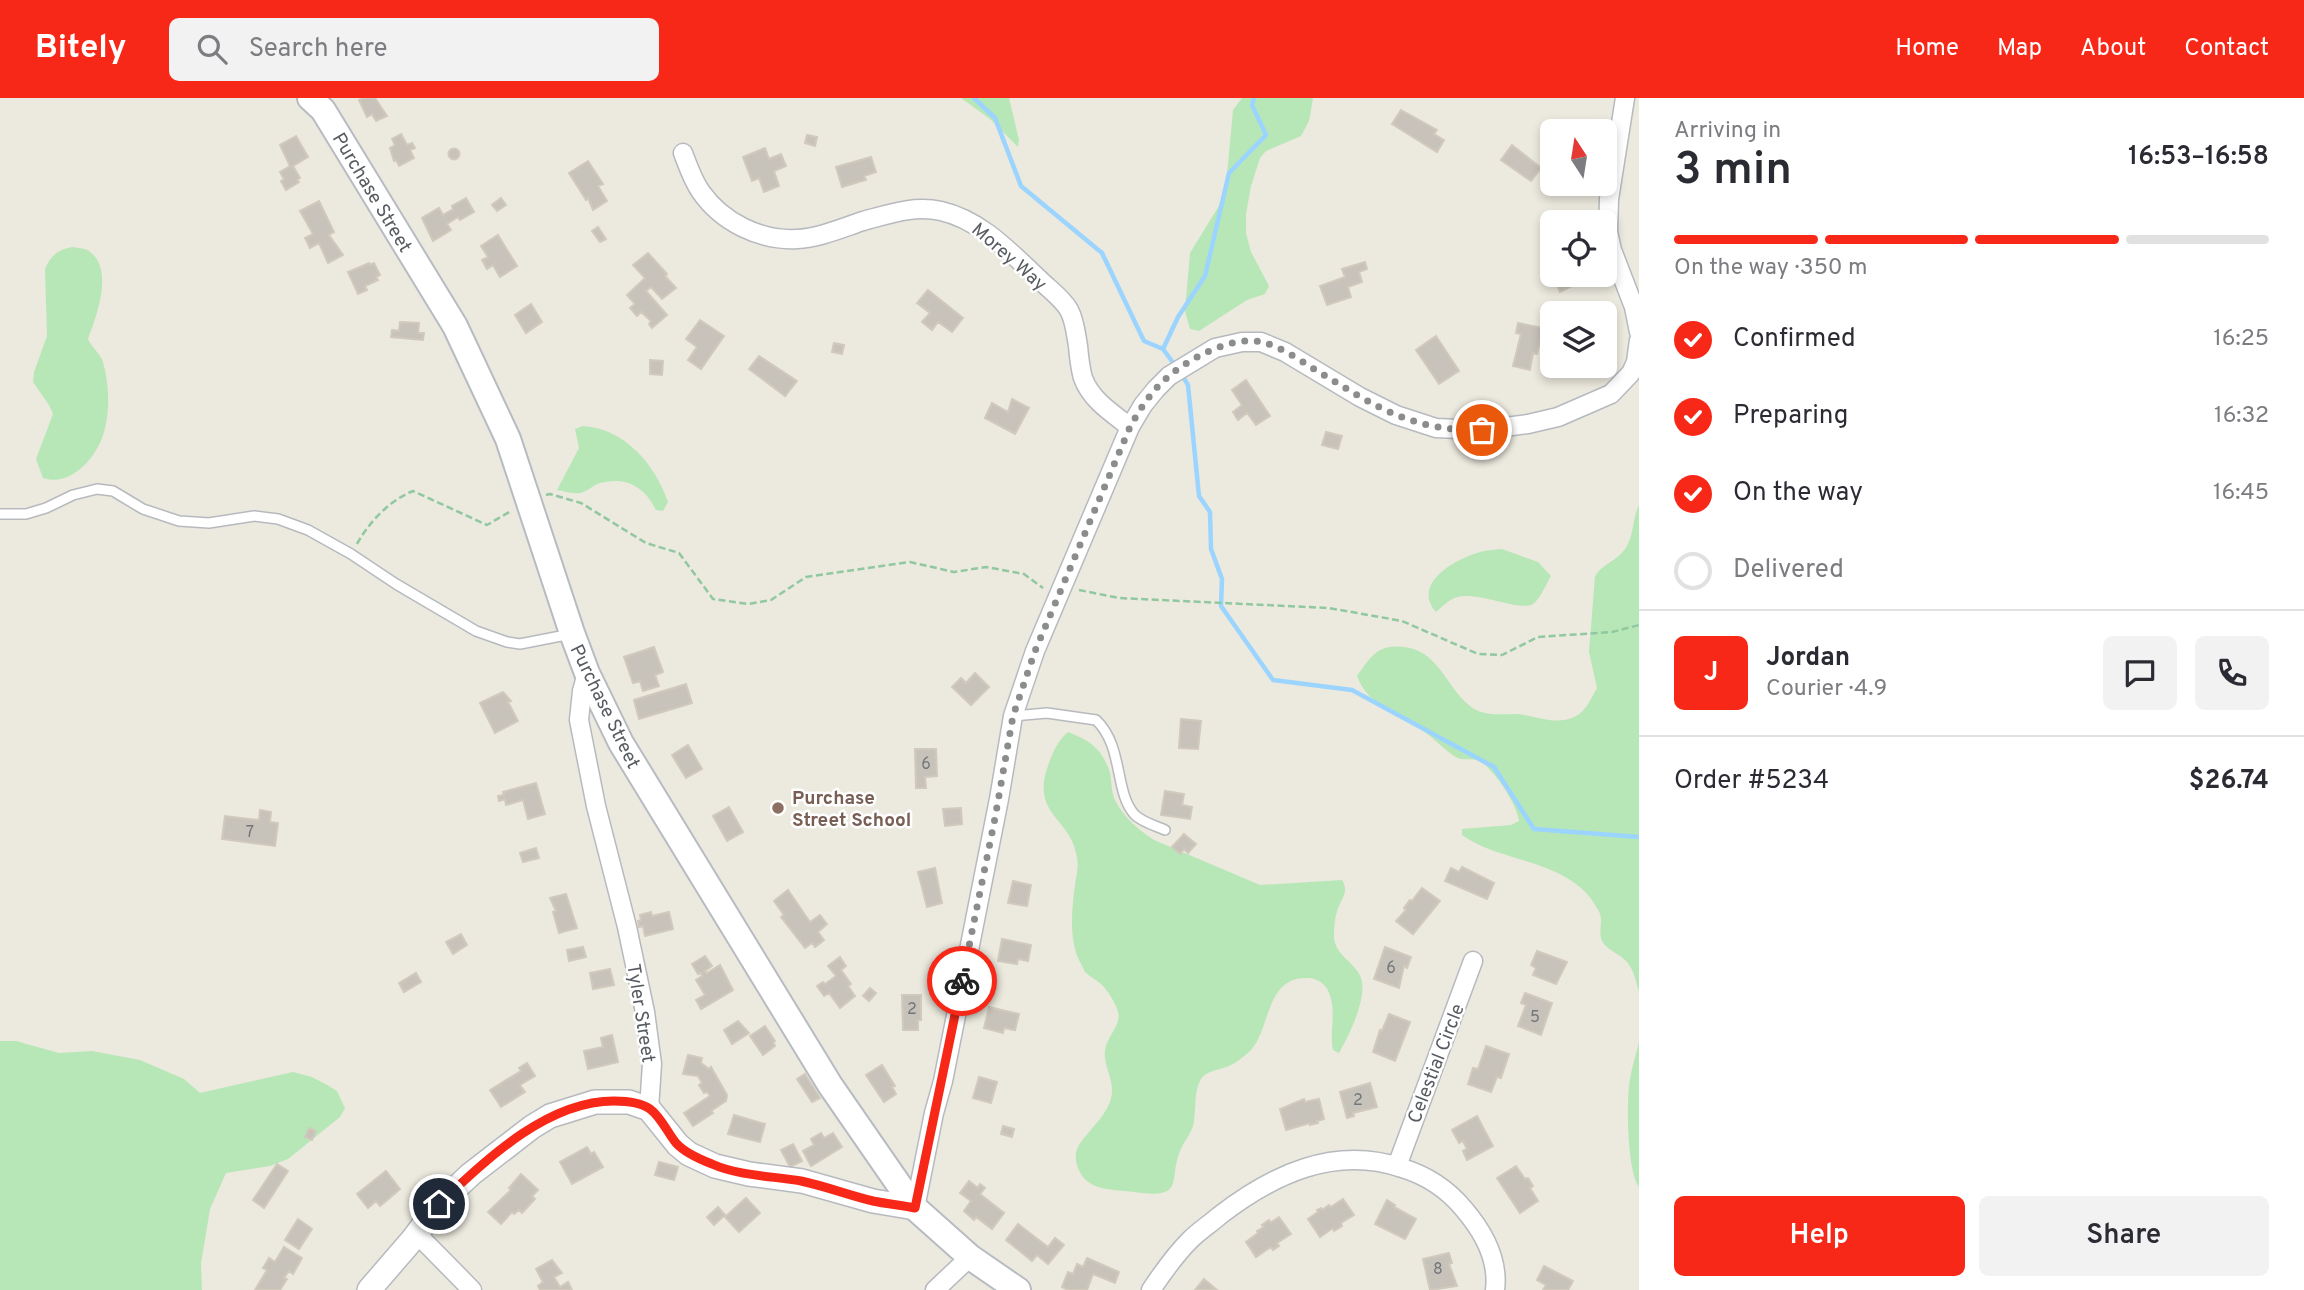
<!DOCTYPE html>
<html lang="en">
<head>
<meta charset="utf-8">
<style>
	:root { --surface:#fff; --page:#f2f2f3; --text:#2b2b33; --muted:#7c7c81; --line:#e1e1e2; --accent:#f82818 }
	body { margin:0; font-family:Overpass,sans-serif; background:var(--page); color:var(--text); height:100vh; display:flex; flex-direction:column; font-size:26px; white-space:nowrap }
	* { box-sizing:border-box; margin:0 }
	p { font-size:23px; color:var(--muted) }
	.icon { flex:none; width:38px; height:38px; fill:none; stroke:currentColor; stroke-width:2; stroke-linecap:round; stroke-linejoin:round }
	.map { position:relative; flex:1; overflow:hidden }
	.side { display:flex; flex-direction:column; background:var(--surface); width:665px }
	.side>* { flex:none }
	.needle { width:46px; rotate:348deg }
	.tools { position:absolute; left:1540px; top:21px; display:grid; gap:14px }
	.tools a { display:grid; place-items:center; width:77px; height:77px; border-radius:10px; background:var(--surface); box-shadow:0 4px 10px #0003; font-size:35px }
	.pin { position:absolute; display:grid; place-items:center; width:60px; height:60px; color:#fff; margin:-30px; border:4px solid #fff; border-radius:50%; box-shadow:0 2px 7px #0007 }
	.courier { position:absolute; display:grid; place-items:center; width:70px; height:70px; margin:-35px; border:5px solid #f82818; border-radius:50%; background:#fff; color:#222; box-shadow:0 2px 9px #0007 }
	.head em { font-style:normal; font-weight:600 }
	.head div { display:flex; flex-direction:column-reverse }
	.head { display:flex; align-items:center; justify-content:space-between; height:119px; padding:0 35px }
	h1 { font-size:46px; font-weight:600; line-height:52px }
	.bar { display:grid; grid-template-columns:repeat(4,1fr); gap:10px 7px; align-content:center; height:84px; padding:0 35px }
	.bar i { height:9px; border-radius:5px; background:var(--line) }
	.bar .active { background:var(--accent) }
	.bar p { grid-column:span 4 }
	.line { display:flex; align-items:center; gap:18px; padding:0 35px; border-top:2px solid var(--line) }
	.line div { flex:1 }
	.round { display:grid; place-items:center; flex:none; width:74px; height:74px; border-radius:10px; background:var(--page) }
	ol { padding:0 35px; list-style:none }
	li { display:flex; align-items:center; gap:21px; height:77px }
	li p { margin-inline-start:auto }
	li .icon { padding:7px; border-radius:50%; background:var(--accent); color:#fff; stroke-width:4 }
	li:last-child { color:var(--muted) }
	li i { width:38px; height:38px; border:4px solid var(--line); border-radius:50% }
	.primary-button { display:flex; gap:14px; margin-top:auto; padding:14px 35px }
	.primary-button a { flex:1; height:80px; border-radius:10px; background:var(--accent); color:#fff; font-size:28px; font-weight:600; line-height:80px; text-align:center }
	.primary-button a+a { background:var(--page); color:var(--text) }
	header { display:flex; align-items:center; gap:42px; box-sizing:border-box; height:98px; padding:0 35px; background:var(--accent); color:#fff }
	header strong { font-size:33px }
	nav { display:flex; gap:38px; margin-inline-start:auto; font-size:24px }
	.search { width:490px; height:63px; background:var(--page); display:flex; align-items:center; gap:18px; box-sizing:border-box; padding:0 24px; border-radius:10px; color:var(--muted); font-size:26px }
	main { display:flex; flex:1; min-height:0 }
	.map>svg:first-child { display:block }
	.green { fill:#b7e7b7 }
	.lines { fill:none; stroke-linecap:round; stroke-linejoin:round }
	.stream { stroke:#9bd4ff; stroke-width:4.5 }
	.building { fill:#c7c3bb; stroke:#d1cabc; stroke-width:2 }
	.service-casing { stroke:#b6babf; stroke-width:12 }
	.minor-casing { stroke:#b6babf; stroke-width:21 }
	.tertiary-casing { stroke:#b6babf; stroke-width:26 }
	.secondary-casing { stroke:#b7bbc2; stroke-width:28 }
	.path { stroke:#90c8a0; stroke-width:2.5; stroke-dasharray:7 3.5; stroke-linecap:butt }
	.service { stroke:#fff; stroke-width:9 }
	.minor { stroke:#fff; stroke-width:18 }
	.tertiary { stroke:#fff; stroke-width:23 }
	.secondary { stroke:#fff; stroke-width:24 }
	.done { stroke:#8b8d8d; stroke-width:7; stroke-dasharray:0 12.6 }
	.route { stroke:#f82818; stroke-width:9 }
	.education-dot { fill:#8d6e63; stroke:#fff; stroke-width:2.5 }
	.labels { text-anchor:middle; stroke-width:5; stroke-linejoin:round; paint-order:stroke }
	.number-label { font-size:16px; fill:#737678 }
	.street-label { font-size:19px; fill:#575c61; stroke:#fff }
	.education-label { font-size:19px; font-weight:bold; fill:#785e54; stroke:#fff; text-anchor:start }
</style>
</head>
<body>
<header>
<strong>Bitely</strong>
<div class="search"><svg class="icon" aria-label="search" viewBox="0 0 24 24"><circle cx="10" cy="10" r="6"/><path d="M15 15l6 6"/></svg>Search here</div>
<nav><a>Home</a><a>Map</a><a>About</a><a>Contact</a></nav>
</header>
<main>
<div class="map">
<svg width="1639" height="1192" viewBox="0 0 1639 1192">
	<rect width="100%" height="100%" fill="#ece9de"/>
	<path class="green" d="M961 0H1009L1019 42 1018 49 990 21Z
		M1242 0H1313L1309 23 1301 38 1266 53 1260 60 1251 88 1246 116V135L1251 154 1269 188 1265 196 1247 202 1199 233 1190 231 1185 213 1190 155 1225 98 1233 12Z
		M73 149C78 150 85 150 89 153 115 172 96 218 88 241 92 250 100 255 103 264 109 285 110 310 105 330 100 356 72 390 43 380L36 361 53 316 49 307 33 284 34 274 47 238 45 171C51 157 59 151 73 149Z
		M583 328C625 331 655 366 668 404L663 413 656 412C645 389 626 378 600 385 593 387 587 394 580 395 573 396 563 393 557 392L579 350 575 331Z
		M1639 407V894C1636 884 1634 872 1627 864 1620 856 1607 852 1602 843 1598 834 1603 825 1600 816 1599 812 1594 806 1592 802 1562 761 1499 764 1462 737V731L1511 727 1519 723C1518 708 1492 667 1477 662 1470 660 1462 663 1456 659 1444 652 1434 640 1422 632 1397 615 1368 608 1357 578 1371 559 1377 546 1404 549 1439 553 1445 588 1470 608 1484 619 1499 616 1516 616 1536 617 1554 628 1574 619 1586 614 1591 600 1597 590L1589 554 1595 478C1602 466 1617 463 1625 451 1634 439 1632 421 1639 407Z
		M1502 451 1538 464 1551 478C1546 486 1541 500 1533 506 1522 514 1477 493 1458 499 1449 501 1442 509 1436 514 1411 486 1455 461 1480 454 1487 452 1495 452 1502 451Z
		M1068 634C1089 642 1103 651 1110 675 1112 684 1111 694 1115 702 1123 719 1139 732 1154 742L1260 787 1342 782C1348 793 1344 796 1340 806 1335 815 1334 829 1334 839 1335 855 1349 861 1358 874 1372 893 1349 937 1339 955L1333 952C1329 933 1337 914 1329 895 1326 886 1318 881 1309 880 1265 878 1271 930 1251 952 1245 958 1237 964 1229 968 1220 972 1207 972 1201 981 1194 992 1196 1010 1194 1023 1193 1034 1185 1041 1181 1051 1167 1081 1188 1102 1134 1094 1111 1091 1085 1094 1077 1067 1075 1060 1075 1054 1079 1047 1088 1033 1104 1020 1110 1004 1117 983 1103 971 1105 953 1106 939 1122 927 1118 914 1116 906 1108 893 1102 887 1097 882 1090 879 1085 874 1083 870 1080 864 1078 860 1069 838 1072 809 1075 787 1076 779 1079 768 1077 760 1071 718 1029 718 1049 665 1053 654 1058 642 1068 634Z
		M0 943H16L59 955 92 953 140 962 184 981 200 995 293 974 312 979 329 988 337 993 345 1010 340 1019 288 1061 270 1068 226 1075 210 1111 201 1166 202 1192H0Z
		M1639 944V1089C1627 1073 1626 1002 1630 981 1632 969 1636 956 1639 944Z"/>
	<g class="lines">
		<path class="stream" d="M974 0 995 20 1021 88 1102 155 1144 243 1163 251 1177 270
			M1163 251 1178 219 1205 178 1229 75 1266 37 1252 7 1254 0
			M1182 277 1188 287 1199 398 1210 414 1211 451 1222 481 1221 508 1273 582 1352 592 1494 669 1534 731 1639 739"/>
	</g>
	<path class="building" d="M364 0H375L387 18 376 23 372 16 367 19 359 2Z
		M1401 12 1437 32 1434 36 1444 42 1437 54 1392 26Z
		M401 36 407 47 412 45 415 50 410 52 414 60 399 68 396 62 394 63 390 50 395 47 392 41Z
		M807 37 817 39 815 48 805 45Z
		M296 38 308 59 293 68 300 80 297 82 299 84 286 92 281 83 284 81 280 74 290 68 280 47Z
		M1512 47 1541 70 1531 83 1501 62Z
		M765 50 769 61 781 56 786 68 774 73 779 88 764 94 759 80 752 83 743 59Z
		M448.5 56a5.5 5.5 0 1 1 11 0a5.5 5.5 0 1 1-11 0Z
		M871 59 876 74 864 78 866 82 842 89 836 69Z
		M588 63 603 86 598 88 607 103 593 112 588 100 586 102 569 75Z
		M466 100 474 114 460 122 458 119 447 126 451 132 433 143 422 120 439 110 443 117 453 111 452 108Z
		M501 100 506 107 497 113 492 107Z
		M319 103 334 134 329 137 343 157 328 165 319 145 310 150 305 140 313 136 300 113Z
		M598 129 606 141 600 144 592 133Z
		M498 137 517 168 500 179 493 167 487 171 482 162 488 159 481 148Z
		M648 155 667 176 665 178 676 190 662 201 651 189 646 193 667 217 652 230 649 226 651 223 641 214 637 218 630 210 635 206 627 197 645 180 633 167Z
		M1365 164 1367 171 1359 174 1362 184 1348 189 1351 199 1327 207 1320 188 1345 179 1342 171Z
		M369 165 370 167 374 165 380 177 376 179 378 182 365 188 367 192 358 196 348 174Z
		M1554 177H1570L1574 187 1560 194 1553 179Z
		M928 192 963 220 952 234 938 224 932 232 922 224 930 215 917 205Z
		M531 206 542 224 526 235 515 217Z
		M700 222 724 238 701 271 688 262 697 249 686 241Z
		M400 224 419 225 418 235H424L423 242 391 239 392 232 399 233Z
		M1518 225 1543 230 1537 256 1533 255 1530 272 1513 268 1521 236 1516 235Z
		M1436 238 1459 273 1439 286 1416 252Z
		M834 245 844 247 842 256 832 254Z
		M759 258 797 283 785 298 749 271Z
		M650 262 663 263 662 277 650 276Z
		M1246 282 1270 318 1256 327 1247 315 1238 322 1233 314 1242 307 1232 292Z
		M1012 301 1029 310 1015 336 985 320 992 305 1008 314Z
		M1326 334 1342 338 1338 351 1322 347Z
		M654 549 663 574 655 577 659 588 643 593 640 583 633 585 624 559Z
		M975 575 989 589 971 607 952 589 961 580 966 585Z
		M686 586 692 605 639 621 634 602Z
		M503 594 511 603 508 604 518 623 495 635 480 605Z
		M1181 621 1201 623 1198 651 1179 650Z
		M688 647 702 671 686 680 672 657Z
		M915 651H936L937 678 925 679 926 690H916Z
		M536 685 545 716 528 721 523 702 506 707 505 701 499 703 498 698 504 697 503 694Z
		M1165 693 1184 696 1182 707 1192 709 1190 721 1161 717Z
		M729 709 743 734 727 743 713 718Z
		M961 710 962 726 945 728 943 711Z
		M260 712 271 714 270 724 278 725 275 748 222 741 225 718 259 722Z
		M1184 736 1196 746 1188 755 1184 751 1180 756 1172 749Z
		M536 750 539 760 523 764 520 755Z
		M1462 769 1494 785 1487 801 1445 783 1451 770 1459 774Z
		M935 770 942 805 927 809 918 774Z
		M1013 783 1031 787 1027 808 1008 805Z
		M1422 790 1440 803 1413 836 1396 823 1406 812 1404 810 1410 802 1412 803Z
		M788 792 810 824 820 817 827 826 818 834 824 842 815 849 812 845 805 850 781 819 784 817 774 803Z
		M566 796 577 830 559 835 553 814 556 813 550 800Z
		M651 814 652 818 669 814 673 831 645 838 643 828 639 829 638 823 641 822 640 817Z
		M461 836 467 847 453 856 446 844Z
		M1002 841 1031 847 1028 863 1018 861 1017 866 998 863Z
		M583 849 586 859 569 863 567 852Z
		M1385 849 1411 859 1407 870 1404 868 1399 890 1374 881Z
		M1537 853 1567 864 1556 886 1533 877 1536 870 1531 867Z
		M705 858 712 868 705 873 707 875 720 867 733 892 701 911 696 902 705 897 696 882 702 878 701 875 698 876 692 866Z
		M840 859 846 868 841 872 851 886 848 888 855 898 840 910 829 895 824 898 817 888 823 884 825 886 836 878 828 868Z
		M610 871 614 887 593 891 590 875Z
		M416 875 421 884 404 894 399 885Z
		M870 890 876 895 869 903 863 898Z
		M1525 895 1552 905 1541 937 1518 928 1526 907 1521 905Z
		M902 897H921V922H918V932H903Z
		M989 909 1019 916 1015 932 1004 930 1003 935 984 930Z
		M1389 916 1410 924 1395 963 1373 954 1380 932 1382 933Z
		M738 923 749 935 732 946 724 932Z
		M765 928 775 943 773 944 775 948 763 957 750 938Z
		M612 937 618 964 588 971 584 953 603 949 601 940Z
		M1486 948 1509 956 1501 980 1497 979 1491 994 1468 986 1473 970 1478 971Z
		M688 957 702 960 701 965 709 971 711 969 727 997 726 1003 711 1013 713 1015 693 1028 684 1015 710 998 707 994 704 995 699 987 702 985 698 978 683 976Z
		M527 965 535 978 520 987 525 994 501 1009 490 992 521 973 519 970Z
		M882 967 895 988 892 989 896 996 884 1004 866 977Z
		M805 976 820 1000 812 1004 797 981Z
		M979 979 997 984 991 1005 973 1000Z
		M1370 985 1377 1009 1353 1015 1354 1018 1347 1020 1340 994Z
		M1304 1001 1305 1004 1319 1001 1324 1021 1317 1023 1318 1025 1310 1027V1025L1286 1032 1280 1011Z
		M734 1017 765 1026 760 1044 728 1036Z
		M1477 1018 1493 1048 1467 1062 1463 1053 1467 1051 1463 1043 1459 1045 1452 1032Z
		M1003 1028 1014 1031 1012 1039 1001 1036Z
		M309 1030 316 1033 312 1042 305 1039Z
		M821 1035 824 1040 833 1035 842 1049 811 1068 803 1053 814 1047 811 1041Z
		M793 1046 802 1063 790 1069 781 1052Z
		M587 1049 591 1056 594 1054 603 1069 572 1086 560 1064Z
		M659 1064 678 1069 674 1082 655 1077Z
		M277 1066 288 1073 264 1110 253 1102Z
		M1516 1068 1525 1081 1528 1080 1533 1088 1530 1090 1538 1103 1520 1115 1497 1080Z
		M386 1073 400 1091 380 1108 376 1103 368 1110 357 1096Z
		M521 1076 538 1092 532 1098 535 1101 522 1115 519 1112 514 1116 512 1114 501 1126 488 1114 511 1092 509 1090Z
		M969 1083 978 1090 980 1086 985 1090 980 1096 1004 1115 992 1131 976 1119 974 1122 964 1113 971 1103 960 1095Z
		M746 1100 760 1115 739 1134 725 1119Z
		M1343 1101 1354 1117 1341 1125 1342 1128 1334 1133 1333 1130 1320 1139 1308 1121 1318 1114 1317 1112 1321 1110 1322 1112 1329 1107 1331 1109Z
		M1387 1102 1395 1107 1394 1109 1416 1121 1405 1141 1375 1126Z
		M718 1109 725 1117 714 1127 707 1119Z
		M1279 1119 1291 1136 1277 1145 1279 1148 1273 1152 1271 1149 1256 1159 1246 1144 1258 1135 1257 1133 1264 1129 1262 1127 1269 1122 1270 1125Z
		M298 1121 312 1131 299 1151 285 1142Z
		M1018 1126 1048 1149 1055 1140 1064 1147 1048 1166 1037 1157 1032 1163 1006 1142Z
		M284 1149 302 1160 293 1176 289 1173 284 1180 287 1181 280 1192H255L267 1172 263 1170 269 1160 275 1164Z
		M1449 1155 1452 1165 1449 1166 1457 1188 1430 1192 1423 1161Z
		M1087 1160 1119 1174 1115 1185 1093 1176 1087 1192H1068L1062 1189 1068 1174 1073 1176 1077 1166 1083 1169Z
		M552 1162 562 1175 554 1179 560 1189 568 1184 572 1192H540L538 1188 543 1184 536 1171Z
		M1544 1168 1573 1183 1568 1192H1543L1546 1187 1537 1182Z
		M1204 1181 1217 1192H1195Z"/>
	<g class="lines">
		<g class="service-casing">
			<path id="service" d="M0 416H26L46 410 73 397 97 391 113 393 143 411 179 423 209 425 254 418 278 421 308 432 351 456 396 486 476 533 507 544 520 546 571 536
				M1013 618 1047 615 1096 622C1124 648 1114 695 1135 717 1142 724 1156 728 1165 732"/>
		</g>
		<g class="minor-casing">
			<path id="minor" d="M1625 0 1609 101 1608 134 1612 152 1634 209 1639 234
				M683 55C688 68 693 83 701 94 722 124 760 143 797 141 819 140 842 130 863 123 889 116 914 107 941 113 981 122 1011 155 1040 182 1049 191 1063 201 1069 212 1075 223 1076 237 1078 248 1079 259 1080 270 1083 280 1091 302 1112 315 1130 329
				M587 575 582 593 579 622 596 708 627 829 645 914 652 966 649 1011
				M1397 1068 1473 863
				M915 1110 934 1015 943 983 999 701 1013 618 1035 553 1130 329 1143 307 1156 291 1169 278 1215 250 1242 244H1261L1285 254 1360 299 1396 317 1436 330 1482 332 1528 326 1558 319 1611 296 1631 275 1636 264 1639 242
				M417 1136 472 1192
				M935 1192 970 1159
				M1151 1192C1163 1174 1175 1157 1190 1142 1199 1133 1210 1126 1219 1118 1272 1077 1334 1047 1402 1070 1425 1077 1447 1091 1463 1110 1482 1132 1499 1161 1495 1192"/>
		</g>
		<g class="tertiary-casing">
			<path id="tertiary" d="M369 1192 413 1141 439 1106 471 1076 532 1029 550 1018 595 1004H629L649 1011 678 1047 689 1056 715 1068 749 1076 802 1083 873 1103 915 1110"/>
		</g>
		<g class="secondary-casing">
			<path id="secondary" d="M310 0 323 12 455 228 508 341 572 535 587 575 621 645 830 987 915 1110 970 1159 1018 1192"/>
		</g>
		<path class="path" d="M546 397 550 396 581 405 646 445 679 455 713 501 748 506 771 502 806 479 910 464 954 474 986 469 1024 476 1043 490
			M357 446C369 424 390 402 413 393L487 427 511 413
			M1079 492 1119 500 1329 510 1402 523 1478 556 1502 557 1538 539 1612 534 1639 527"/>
		<use href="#service" class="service"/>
		<use href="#minor" class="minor"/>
		<use href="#tertiary" class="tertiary"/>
		<use href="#secondary" class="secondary"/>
	</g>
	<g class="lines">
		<path class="done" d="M962 883 995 720 1013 618 1035 553 1130 329C1140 311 1152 292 1169 278 1190 260 1233 237 1262 244 1282 249 1301 263 1319 274 1375 308 1413 334 1482 332"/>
		<path class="route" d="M439 1106C485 1063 546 1003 614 1003 625 1003 640 1004 650 1011 661 1019 667 1034 676 1045 685 1055 699 1061 712 1066 739 1078 772 1078 801 1083 825 1088 848 1097 873 1103 887 1106 901 1107 915 1110L962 883"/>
	</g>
	<circle class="education-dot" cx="778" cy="710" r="7"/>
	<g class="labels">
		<g class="number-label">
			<text x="926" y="671">6</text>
			<text x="250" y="739">7</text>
			<text x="1391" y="875">6</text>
			<text x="912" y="916">2</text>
			<text x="1535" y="924">5</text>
			<text x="1358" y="1007">2</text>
			<text x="1438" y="1176">8</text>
		</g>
		<g class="street-label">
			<text transform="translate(373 94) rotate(59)" y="7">Purchase Street</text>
			<text transform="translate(1010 158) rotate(41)" y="7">Morey Way</text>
			<text transform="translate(606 608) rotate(64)" y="7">Purchase Street</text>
			<text transform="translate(642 915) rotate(81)" y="7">Tyler Street</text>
			<text transform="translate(1435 965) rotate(-69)" y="7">Celestial Circle</text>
		</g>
		<g class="education-label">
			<text x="792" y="706">Purchase<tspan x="792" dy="22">Street School</tspan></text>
		</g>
	</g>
</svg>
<div class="tools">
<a><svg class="needle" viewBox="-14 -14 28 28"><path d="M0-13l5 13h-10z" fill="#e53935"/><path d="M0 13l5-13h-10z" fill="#7c7c81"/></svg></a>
<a><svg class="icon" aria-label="locate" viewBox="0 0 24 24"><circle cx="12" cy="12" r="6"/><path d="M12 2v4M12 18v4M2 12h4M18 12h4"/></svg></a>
<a><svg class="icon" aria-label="layers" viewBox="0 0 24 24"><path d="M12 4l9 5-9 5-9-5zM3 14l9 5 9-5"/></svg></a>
</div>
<div class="pin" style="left:1482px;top:332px;background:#ea580c"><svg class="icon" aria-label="bag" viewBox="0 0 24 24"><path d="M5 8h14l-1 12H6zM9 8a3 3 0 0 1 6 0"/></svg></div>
<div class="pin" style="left:439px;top:1106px;background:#1f2937"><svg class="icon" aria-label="home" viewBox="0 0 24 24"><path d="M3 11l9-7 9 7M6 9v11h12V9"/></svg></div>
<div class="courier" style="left:962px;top:883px"><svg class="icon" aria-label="bike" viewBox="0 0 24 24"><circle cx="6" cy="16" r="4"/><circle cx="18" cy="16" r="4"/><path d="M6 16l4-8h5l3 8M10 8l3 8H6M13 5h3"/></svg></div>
</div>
<section class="side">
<div class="head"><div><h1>3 min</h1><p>Arriving in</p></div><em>16:53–16:58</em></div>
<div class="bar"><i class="active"></i><i class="active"></i><i class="active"></i><i></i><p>On the way · 350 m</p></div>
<ol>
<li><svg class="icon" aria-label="check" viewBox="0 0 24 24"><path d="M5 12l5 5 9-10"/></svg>Confirmed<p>16:25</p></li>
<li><svg class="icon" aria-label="check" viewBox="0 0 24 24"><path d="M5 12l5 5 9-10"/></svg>Preparing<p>16:32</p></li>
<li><svg class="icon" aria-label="check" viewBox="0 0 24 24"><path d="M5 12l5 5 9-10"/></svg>On the way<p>16:45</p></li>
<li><i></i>Delivered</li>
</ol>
<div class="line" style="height:126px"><b class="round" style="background:var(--accent);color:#fff">J</b><div><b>Jordan</b><p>Courier · 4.9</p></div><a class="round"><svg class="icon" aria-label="chat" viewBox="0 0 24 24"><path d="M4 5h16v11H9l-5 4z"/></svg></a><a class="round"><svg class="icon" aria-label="phone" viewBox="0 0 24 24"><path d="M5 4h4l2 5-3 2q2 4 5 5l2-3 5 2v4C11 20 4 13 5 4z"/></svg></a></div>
<div class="line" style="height:91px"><div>Order #5234</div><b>$26.74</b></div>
<div class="primary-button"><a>Help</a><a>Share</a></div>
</section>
</main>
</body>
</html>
